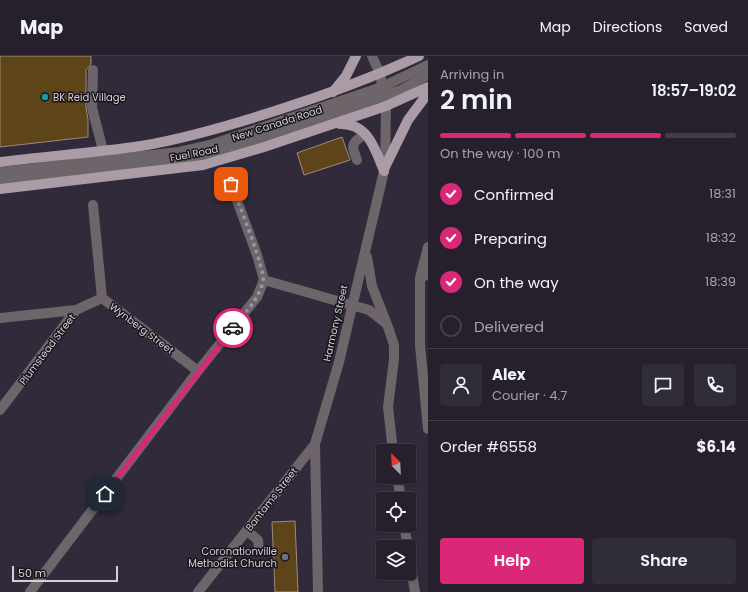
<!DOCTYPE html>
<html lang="en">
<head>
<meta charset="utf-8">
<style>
	:root { --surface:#25202c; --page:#312d38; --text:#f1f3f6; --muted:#a3a3a9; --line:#423e48; --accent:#db2777 }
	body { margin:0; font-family:Poppins,sans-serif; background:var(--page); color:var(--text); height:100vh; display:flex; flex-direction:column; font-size:15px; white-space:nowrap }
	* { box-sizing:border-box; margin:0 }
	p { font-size:13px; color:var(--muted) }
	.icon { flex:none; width:22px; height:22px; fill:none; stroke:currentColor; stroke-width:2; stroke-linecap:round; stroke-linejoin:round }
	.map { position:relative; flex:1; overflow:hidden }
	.drawer { display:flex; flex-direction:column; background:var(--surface); width:320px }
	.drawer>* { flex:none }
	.needle { width:26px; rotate:336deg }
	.tools { position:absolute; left:376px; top:388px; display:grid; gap:8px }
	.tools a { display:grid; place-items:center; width:40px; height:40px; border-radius:4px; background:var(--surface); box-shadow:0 1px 3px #0004,0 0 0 1px var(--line); font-size:20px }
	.scale { position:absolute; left:12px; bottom:10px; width:106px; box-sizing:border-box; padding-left:4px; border:2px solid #d3cfd9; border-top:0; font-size:11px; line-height:14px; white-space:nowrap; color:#d3cfd9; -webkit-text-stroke:3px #17141b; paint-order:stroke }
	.pin { position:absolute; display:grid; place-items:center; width:34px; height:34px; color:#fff; margin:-17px; border-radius:8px; box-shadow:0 2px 6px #0006 }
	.courier { position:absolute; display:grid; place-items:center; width:40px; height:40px; margin:-20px; border:3px solid #db2777; border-radius:50%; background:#fff; color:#222; box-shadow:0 1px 5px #0007 }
	.summary em { font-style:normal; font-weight:600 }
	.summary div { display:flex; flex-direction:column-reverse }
	.summary { display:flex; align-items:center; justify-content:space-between; height:68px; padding:0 12px }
	h1 { font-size:26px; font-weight:600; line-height:30px }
	.bar { display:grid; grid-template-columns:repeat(4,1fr); gap:6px 4px; align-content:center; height:48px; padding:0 12px }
	.bar i { height:5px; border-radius:3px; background:var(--line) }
	.bar .active { background:var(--accent) }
	.bar p { grid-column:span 4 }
	.line { display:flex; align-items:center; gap:10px; padding:0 12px; border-top:1px solid var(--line) }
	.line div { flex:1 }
	.round { display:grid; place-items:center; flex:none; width:42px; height:42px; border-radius:4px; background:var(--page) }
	ol { padding:0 12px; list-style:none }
	li { display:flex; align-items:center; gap:12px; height:44px }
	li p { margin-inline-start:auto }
	li .icon { padding:4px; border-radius:50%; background:var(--accent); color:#fff; stroke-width:4 }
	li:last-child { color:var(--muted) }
	li i { width:22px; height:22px; border:2px solid var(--line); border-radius:50% }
	.cta { display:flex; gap:8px; margin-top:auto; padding:8px 12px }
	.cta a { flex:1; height:46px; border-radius:4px; background:var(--accent); color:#fff; font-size:16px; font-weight:600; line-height:46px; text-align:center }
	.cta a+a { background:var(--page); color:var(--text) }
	header { display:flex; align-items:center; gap:24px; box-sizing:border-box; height:56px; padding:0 20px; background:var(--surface); border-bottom:1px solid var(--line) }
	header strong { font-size:19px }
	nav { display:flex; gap:22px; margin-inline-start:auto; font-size:14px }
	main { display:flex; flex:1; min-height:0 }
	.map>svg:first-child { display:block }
	.building { fill:#5e4419; stroke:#9a8d7c }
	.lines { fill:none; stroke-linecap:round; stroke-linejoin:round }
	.minor { stroke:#6d656a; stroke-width:10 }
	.major { stroke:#ab9ba6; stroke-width:10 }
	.done { stroke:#9a95a1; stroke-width:4; stroke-dasharray:0 7.2 }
	.route { stroke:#db2777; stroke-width:5 }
	.culture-dot { fill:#0f9aa8; stroke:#17141b; stroke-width:1.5 }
	.worship-dot { fill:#6b7280; stroke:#17141b; stroke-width:1.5 }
	.labels { text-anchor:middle; stroke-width:3; stroke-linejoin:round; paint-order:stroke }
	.poi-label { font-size:10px; fill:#d3cfd9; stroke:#17141b; text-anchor:start }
	.street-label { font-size:10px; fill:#d3cfd9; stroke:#17141b }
</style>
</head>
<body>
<header>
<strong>Map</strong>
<nav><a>Map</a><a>Directions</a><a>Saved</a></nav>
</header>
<main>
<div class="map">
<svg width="428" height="536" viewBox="0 0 428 536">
	<rect width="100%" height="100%" fill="#312a3a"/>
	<path class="building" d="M0 0H91V8L86 14V52L88 63V81L0 91Z
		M342 81 350 104 304 119 297 97Z
		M295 465 298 536H275L272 466Z"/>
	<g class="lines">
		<path class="minor" d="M93 14 92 52 103 94
			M357 104C351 89 351 87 365 78
			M0 116 179 96 210 89 382 31 428 9
			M0 125 182 105 230 92 384 40 401 34 428 19
			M231 128 257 199 264 224 369 254 387 268 394 289V303L388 351 393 395
			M93 149 102 242 198 315
			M367 201 372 230 386 266
			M428 218 420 222V289L428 373
			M420 222 428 191
			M0 262 76 254
			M0 354 76 254 102 242
			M397 421 401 443
			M404 469 408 491
			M247 475 258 484 259 494
			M409 499 415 536
			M30 536 198 315 257 241 264 224
			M198 536 315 388
			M318 536 315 388 339 306 385 111 386 50 380 18 372 0"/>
		<path class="major" d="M333 36 346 20 356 0
			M340 68C368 67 375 93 384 115
			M0 106C47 100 94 97 141 90 189 82 235 68 281 53 328 38 374 21 419 0
			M385 111 408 64 428 37
			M0 133 203 109 264 91 386 50 428 31"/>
	</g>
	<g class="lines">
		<path class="done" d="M231 128C237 143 266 215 263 226 258 244 244 258 233 272"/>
		<path class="route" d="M105 438 233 272"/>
	</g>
	<circle class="culture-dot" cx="45" cy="41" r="4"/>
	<circle class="worship-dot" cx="285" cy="501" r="4"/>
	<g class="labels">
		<g class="poi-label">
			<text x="53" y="45">BK Reid Village</text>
			<text x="277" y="499" text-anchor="end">Coronationville<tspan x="277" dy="12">Methodist Church</tspan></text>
		</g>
		<g class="street-label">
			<text transform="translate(277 67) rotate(-18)" y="4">New Canada Road</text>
			<text transform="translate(194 97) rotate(-11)" y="4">Fuel Road</text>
			<text transform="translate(335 267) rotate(-77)" y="4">Harmony Street</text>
			<text transform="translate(142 272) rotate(37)" y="4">Wynberg Street</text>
			<text transform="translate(47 293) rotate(-53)" y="4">Plumstead Street</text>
			<text transform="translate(271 443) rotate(-52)" y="4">Bantams Street</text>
		</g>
	</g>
</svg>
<div class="tools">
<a><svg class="needle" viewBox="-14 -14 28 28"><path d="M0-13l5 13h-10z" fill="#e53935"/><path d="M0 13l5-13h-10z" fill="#a3a3a9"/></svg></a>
<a><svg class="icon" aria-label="locate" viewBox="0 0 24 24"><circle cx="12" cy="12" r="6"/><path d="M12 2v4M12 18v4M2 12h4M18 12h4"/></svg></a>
<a><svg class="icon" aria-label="layers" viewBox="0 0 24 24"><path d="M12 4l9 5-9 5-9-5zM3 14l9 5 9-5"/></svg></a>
</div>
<div class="scale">50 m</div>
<div class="pin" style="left:231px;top:128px;background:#ea580c"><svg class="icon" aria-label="bag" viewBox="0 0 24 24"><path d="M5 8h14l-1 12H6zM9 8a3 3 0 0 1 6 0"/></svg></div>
<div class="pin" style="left:105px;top:438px;background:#1f2937"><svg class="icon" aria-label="home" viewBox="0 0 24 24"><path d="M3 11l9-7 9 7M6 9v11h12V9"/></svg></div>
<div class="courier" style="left:233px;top:272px"><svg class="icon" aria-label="car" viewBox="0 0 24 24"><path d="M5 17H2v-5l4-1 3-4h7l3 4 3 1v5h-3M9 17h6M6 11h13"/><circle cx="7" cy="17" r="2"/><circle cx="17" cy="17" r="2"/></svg></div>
</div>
<section class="drawer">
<div class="summary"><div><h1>2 min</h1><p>Arriving in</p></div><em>18:57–19:02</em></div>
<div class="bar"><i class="active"></i><i class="active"></i><i class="active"></i><i></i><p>On the way · 100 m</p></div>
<ol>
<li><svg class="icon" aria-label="check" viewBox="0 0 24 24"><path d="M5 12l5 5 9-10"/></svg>Confirmed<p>18:31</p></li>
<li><svg class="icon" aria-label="check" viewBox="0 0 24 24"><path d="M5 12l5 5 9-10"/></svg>Preparing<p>18:32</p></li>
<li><svg class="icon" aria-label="check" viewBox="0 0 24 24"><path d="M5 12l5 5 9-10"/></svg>On the way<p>18:39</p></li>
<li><i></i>Delivered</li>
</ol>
<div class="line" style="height:72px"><a class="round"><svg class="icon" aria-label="person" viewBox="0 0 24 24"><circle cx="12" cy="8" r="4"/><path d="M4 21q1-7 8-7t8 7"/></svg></a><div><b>Alex</b><p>Courier · 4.7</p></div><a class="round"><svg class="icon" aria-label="chat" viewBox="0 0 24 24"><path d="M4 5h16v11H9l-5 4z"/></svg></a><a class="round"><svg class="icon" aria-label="phone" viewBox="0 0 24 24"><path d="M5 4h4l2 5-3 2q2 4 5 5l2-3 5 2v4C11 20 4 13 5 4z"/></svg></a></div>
<div class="line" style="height:52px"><div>Order #6558</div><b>$6.14</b></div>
<div class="cta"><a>Help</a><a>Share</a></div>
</section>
</main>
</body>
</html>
